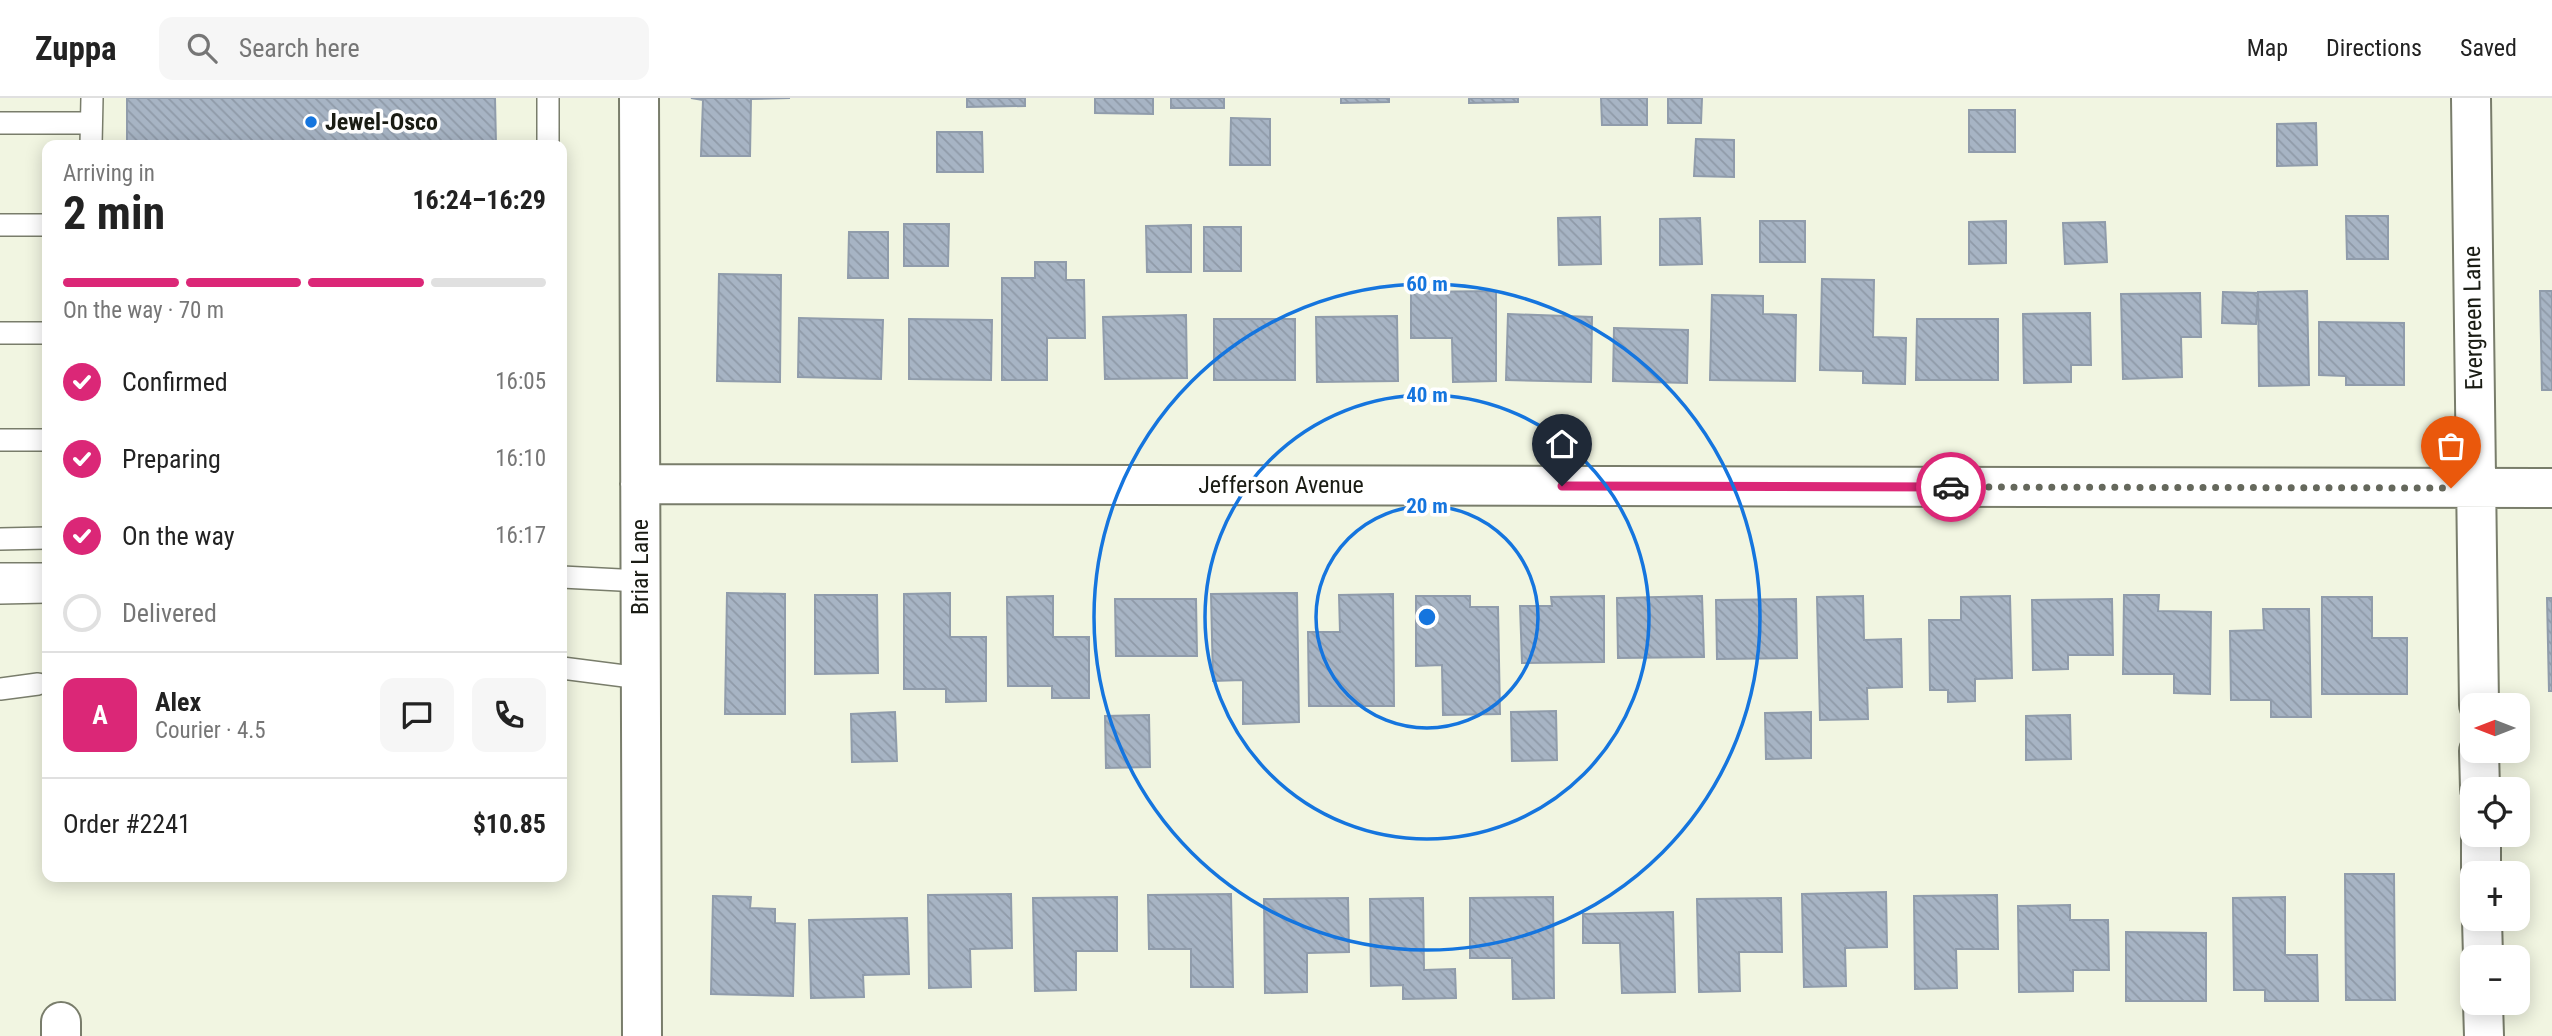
<!DOCTYPE html>
<html lang="en">
<head>
<meta charset="utf-8">
<style>
	:root { --surface:#fff; --page:#f6f6f6; --text:#222; --muted:#767676; --line:#e0e0e0; --accent:#db2777 }
	body { margin:0; font-family:"Roboto Condensed",sans-serif; background:var(--page); color:var(--text); height:100vh; display:flex; flex-direction:column; font-size:26px; white-space:nowrap }
	* { box-sizing:border-box; margin:0 }
	p { font-size:23px; color:var(--muted) }
	.icon { flex:none; width:38px; height:38px; fill:none; stroke:currentColor; stroke-width:2; stroke-linecap:round; stroke-linejoin:round }
	.map { position:relative; flex:1; overflow:hidden }
	.details { position:absolute; left:42px; top:42px; width:525px; height:742px; display:flex; flex-direction:column; background:var(--surface); border-radius:14px; box-shadow:0 4px 18px #0003 }
	.details>* { flex:none }
	.needle { width:46px; rotate:270deg }
	.fabs { position:absolute; left:2460px; top:595px; display:grid; gap:14px }
	.fabs a { display:grid; place-items:center; width:70px; height:70px; border-radius:14px; background:var(--surface); box-shadow:0 4px 18px #0003; font-size:35px }
	.pin { position:absolute; display:grid; place-items:center; width:60px; height:60px; color:#fff; margin:-72px -30px; border-radius:50% 50% 50% 0; rotate:-45deg; box-shadow:0 0 7px #0007 }
	.pin .icon { rotate:45deg }
	.courier { position:absolute; display:grid; place-items:center; width:70px; height:70px; margin:-35px; border:5px solid #db2777; border-radius:50%; background:#fff; color:#222; box-shadow:0 2px 9px #0007 }
	.head em { font-style:normal; font-weight:700 }
	.head div { display:flex; flex-direction:column-reverse }
	.head { display:flex; align-items:center; justify-content:space-between; height:119px; padding:0 21px }
	h1 { font-size:46px; font-weight:700; line-height:52px }
	.bar { display:grid; grid-template-columns:repeat(4,1fr); gap:10px 7px; align-content:center; height:84px; padding:0 21px }
	.bar i { height:9px; border-radius:5px; background:var(--line) }
	.bar .on { background:var(--accent) }
	.bar p { grid-column:span 4 }
	.line { display:flex; align-items:center; gap:18px; padding:0 21px; border-top:2px solid var(--line) }
	.line div { flex:1 }
	.round { display:grid; place-items:center; flex:none; width:74px; height:74px; border-radius:14px; background:var(--page) }
	ol { padding:0 21px; list-style:none }
	li { display:flex; align-items:center; gap:21px; height:77px }
	li p { margin-inline-start:auto }
	li .icon { padding:7px; border-radius:50%; background:var(--accent); color:#fff; stroke-width:4 }
	li:last-child { color:var(--muted) }
	li i { width:38px; height:38px; border:4px solid var(--line); border-radius:50% }
	header { display:flex; align-items:center; gap:42px; box-sizing:border-box; height:98px; padding:0 35px; background:var(--surface); border-bottom:2px solid var(--line) }
	header strong { font-size:33px }
	nav { display:flex; gap:38px; margin-inline-start:auto; font-size:24px }
	.search { width:490px; height:63px; background:var(--page); display:flex; align-items:center; gap:18px; box-sizing:border-box; padding:0 24px; border-radius:14px; color:var(--muted); font-size:26px }
	.map>svg:first-child { display:block }
	.building { fill:url(#building-back-hatch); stroke:#909cab; stroke-width:2 }
	.lines { fill:none; stroke-linecap:round; stroke-linejoin:round }
	.lane-casing { stroke:#797d6b; stroke-width:24 }
	.street-casing { stroke:#797d6b; stroke-width:42 }
	.lane { stroke:#fff; stroke-width:21 }
	.street { stroke:#fff; stroke-width:38 }
	.done { stroke:#65685c; stroke-width:7; stroke-dasharray:0 12.6 }
	.route { stroke:#db2777; stroke-width:9 }
	.ring { fill:none; stroke:#1575de; stroke-width:3.5 }
	.poi-dot { fill:#1575de; stroke:#fff; stroke-width:2.5 }
	.labels { text-anchor:middle; stroke-width:7; stroke-linejoin:round; paint-order:stroke }
	.poi-label { font-size:24px; font-weight:bold; fill:#1a1c14; stroke:#fff; text-anchor:start }
	.street-label { font-size:24px; fill:#1a1c14; stroke:#fff }
	.centre { fill:#1575de; stroke:#fff; stroke-width:3.5 }
	.ring-label { font-size:21px; text-anchor:middle; font-weight:bold; fill:#1575de; stroke:#fff; stroke-width:7; stroke-linejoin:round; paint-order:stroke }
</style>
</head>
<body>
<header>
<strong>Zuppa</strong>
<div class="search"><svg class="icon" aria-label="search" viewBox="0 0 24 24"><circle cx="10" cy="10" r="6"/><path d="M15 15l6 6"/></svg>Search here</div>
<nav><a>Map</a><a>Directions</a><a>Saved</a></nav>
</header>
<div class="map">
<svg width="2552" height="938" viewBox="0 0 2552 938">
	<defs>
		<pattern id="building-back-hatch" width="6" height="6" patternUnits="userSpaceOnUse" patternTransform="scale(1.75)"><rect width="6" height="6" fill="#a7b4c4"/><path d="M-1 5l2 2M0 0l6 6M5-1l2 2" fill="none" stroke="#8f9aa8"/></pattern>
	</defs>
	<rect width="100%" height="100%" fill="#f1f5e1"/>
	<path class="building" d="M127 0H495L496 47H127Z
		M691 0H790L751 1 750 58H701L703 2Z
		M967 0H1025V8L967 9Z
		M1095 0H1153V16L1095 15Z
		M1171 0H1224V10H1171Z
		M1341 0H1389V4L1341 5Z
		M1469 0H1518V4L1469 5Z
		M1601 0H1647V27H1602Z
		M1668 0H1702L1701 25H1668Z
		M1969 12H2015V54H1969Z
		M1231 20 1270 21V67H1230Z
		M2316 25 2317 67 2277 68V26Z
		M937 34H982L983 74H937Z
		M1696 41 1734 42V79L1694 78Z
		M2346 118H2388V161H2347Z
		M1600 119 1601 166 1559 167 1558 120Z
		M1700 120 1702 166 1660 167V121Z
		M1760 123H1805V164H1760Z
		M2006 123V165L1969 166V124Z
		M2105 124 2107 164 2065 166 2063 125Z
		M904 126H949L948 168H904Z
		M1191 127V174H1147L1146 128Z
		M1204 129H1241V173H1204Z
		M849 134H888V180H848Z
		M1035 164H1066V182H1084L1085 240H1047V282H1002V180H1035Z
		M719 176 781 177 780 284 717 283Z
		M1822 181 1874 182 1873 239 1906 240 1905 286 1863 285V273L1820 272Z
		M1496 193V283L1453 284 1452 240H1411V194Z
		M2307 193 2309 287 2259 288 2258 194Z
		M2540 193H2552V292H2542Z
		M2223 194 2258 195 2256 226 2222 225Z
		M2200 195 2201 239H2181L2182 279 2123 281 2121 196Z
		M1712 197 1763 198V216L1796 217 1795 283 1710 282Z
		M2090 215 2091 267H2071V284L2024 285 2023 216Z
		M1508 216 1592 219 1591 284 1506 282Z
		M1186 217 1187 280 1105 281 1103 219Z
		M1397 218 1398 283 1317 284 1316 219Z
		M799 220 883 222 881 281 798 279Z
		M909 221 992 222 991 282 909 281Z
		M1214 221H1295V282H1214Z
		M1917 221H1998V282H1916Z
		M2319 224 2404 225V287H2346V278L2319 277Z
		M1614 230 1688 232 1687 285 1613 283Z
		M727 495 785 496V616H725Z
		M950 495V539H986V603L946 604V591H904V496Z
		M1297 495 1299 624 1243 626V582L1213 583 1211 496Z
		M1393 496 1394 608H1309L1308 534H1340L1339 497Z
		M815 497H877L878 575 815 576Z
		M2124 497H2159L2158 513 2211 514 2210 596 2174 595V576H2123Z
		M1053 498V539H1089V600H1052V588H1008L1007 499Z
		M1416 498H1470V509H1498L1500 616 1443 617 1442 567 1416 568Z
		M1604 498V564L1522 565 1520 508H1552L1551 499Z
		M1702 498 1704 559 1618 560 1617 500Z
		M1863 498 1864 542 1901 541 1902 589 1867 590 1868 621 1820 622 1817 499Z
		M2010 498 2012 580 1975 581V603L1948 604V592H1930L1929 522H1961V499Z
		M2322 499H2372V540H2407V596H2322Z
		M2547 500H2552V593H2549Z
		M1115 501H1196L1197 558H1116Z
		M1796 501 1797 560 1717 561 1716 502Z
		M2112 501 2113 557H2068V571L2033 572 2032 502Z
		M2263 511H2309L2311 619H2271V602H2231L2230 533 2264 532Z
		M1556 613 1557 662 1512 663 1511 614Z
		M895 614 897 663 852 664 851 616Z
		M1811 614V660L1766 661 1765 615Z
		M1149 617 1150 669 1106 670 1105 618Z
		M2070 617 2071 661 2026 662V618Z
		M2345 776H2394L2395 902H2346Z
		M1886 794 1887 849 1845 850 1846 888 1804 889 1802 796Z
		M1011 796 1012 850 970 851 971 889 929 890 928 797Z
		M1231 796 1233 889H1191V851H1149L1148 797Z
		M1997 797 1998 851H1956L1957 890 1915 891 1914 798Z
		M713 798 751 799 750 810 775 811V825L795 826 793 898 711 896Z
		M1117 799V853H1076V892L1035 893 1033 800Z
		M1553 799 1554 900 1513 901 1512 860H1470V800Z
		M2285 799V857H2317L2318 903H2265V892H2234L2233 800Z
		M1348 800 1349 854 1307 855V894L1265 895 1264 801Z
		M1423 800 1424 872 1455 871 1456 900 1403 901V887L1371 888 1370 801Z
		M1781 800 1782 854H1739L1740 893 1699 894 1697 801Z
		M2070 807V822H2108L2109 872H2073V893L2019 894 2018 808Z
		M1673 814 1675 894 1622 895 1620 845H1583V816Z
		M907 820 909 876 863 877 864 899 811 900 809 822Z
		M2126 834 2206 835V903H2126Z"/>
	<g class="lines">
		<g class="lane-casing">
			<path id="lane" d="M548 0V47
				M0 25H91
				M91 47 92 0
				M0 127H47
				M0 235H47
				M0 342H47
				M0 441 47 440
				M0 476H47
				M562 479 640 483
				M0 495 47 494
				M562 570 640 580
				M0 591 38 586"/>
		</g>
		<g class="street-casing">
			<path id="street" d="M639 0 642 938
				M2471 0 2479 607
				M640 386 2552 390
				M2479 653 2480 691
				M2481 737V775
				M2482 821 2483 859
				M2483 905 2484 938
				M61 924V938"/>
		</g>
		<use href="#lane" class="lane"/>
		<use href="#street" class="street"/>
	</g>
	<g class="lines">
		<path class="done" d="M1951 389 2451 390"/>
		<path class="route" d="M1562 388 1951 389"/>
	</g>
	<g class="ring">
		<circle cx="1427" cy="519" r="111"/>
		<circle cx="1427" cy="519" r="222"/>
		<circle cx="1427" cy="519" r="333"/>
	</g>
	<circle class="poi-dot" cx="311" cy="24" r="7"/>
	<g class="labels">
		<g class="poi-label">
			<text x="325" y="32">Jewel-Osco</text>
		</g>
		<g class="street-label">
			<text transform="translate(2473 220) rotate(-91)" y="8">Evergreen Lane</text>
			<text x="1281" y="395">Jefferson Avenue</text>
			<text transform="translate(640 469) rotate(-90)" y="8">Briar Lane</text>
		</g>
	</g>
	<circle cx="1427" cy="519" r="10" class="centre"/>
	<g class="ring-label">
		<text x="1427" y="193">60 m</text>
		<text x="1427" y="304">40 m</text>
		<text x="1427" y="415">20 m</text>
	</g>
</svg>
<div class="fabs">
<a><svg class="needle" viewBox="-14 -14 28 28"><path d="M0-13l5 13h-10z" fill="#e53935"/><path d="M0 13l5-13h-10z" fill="#767676"/></svg></a>
<a><svg class="icon" aria-label="locate" viewBox="0 0 24 24"><circle cx="12" cy="12" r="6"/><path d="M12 2v4M12 18v4M2 12h4M18 12h4"/></svg></a>
<a>+</a>
<a>−</a>
</div>
<div class="pin" style="left:2451px;top:390px;background:#ea580c"><svg class="icon" aria-label="bag" viewBox="0 0 24 24"><path d="M5 8h14l-1 12H6zM9 8a3 3 0 0 1 6 0"/></svg></div>
<div class="pin" style="left:1562px;top:388px;background:#1f2937"><svg class="icon" aria-label="home" viewBox="0 0 24 24"><path d="M3 11l9-7 9 7M6 9v11h12V9"/></svg></div>
<div class="courier" style="left:1951px;top:389px"><svg class="icon" aria-label="car" viewBox="0 0 24 24"><path d="M5 17H2v-5l4-1 3-4h7l3 4 3 1v5h-3M9 17h6M6 11h13"/><circle cx="7" cy="17" r="2"/><circle cx="17" cy="17" r="2"/></svg></div>
<section class="details">
<div class="head"><div><h1>2 min</h1><p>Arriving in</p></div><em>16:24–16:29</em></div>
<div class="bar"><i class="on"></i><i class="on"></i><i class="on"></i><i></i><p>On the way · 70 m</p></div>
<ol>
<li><svg class="icon" aria-label="check" viewBox="0 0 24 24"><path d="M5 12l5 5 9-10"/></svg>Confirmed<p>16:05</p></li>
<li><svg class="icon" aria-label="check" viewBox="0 0 24 24"><path d="M5 12l5 5 9-10"/></svg>Preparing<p>16:10</p></li>
<li><svg class="icon" aria-label="check" viewBox="0 0 24 24"><path d="M5 12l5 5 9-10"/></svg>On the way<p>16:17</p></li>
<li><i></i>Delivered</li>
</ol>
<div class="line" style="height:126px"><b class="round" style="background:var(--accent);color:#fff">A</b><div><b>Alex</b><p>Courier · 4.5</p></div><a class="round"><svg class="icon" aria-label="chat" viewBox="0 0 24 24"><path d="M4 5h16v11H9l-5 4z"/></svg></a><a class="round"><svg class="icon" aria-label="phone" viewBox="0 0 24 24"><path d="M5 4h4l2 5-3 2q2 4 5 5l2-3 5 2v4C11 20 4 13 5 4z"/></svg></a></div>
<div class="line" style="height:91px"><div>Order #2241</div><b>$10.85</b></div>
</section>
</div>
</body>
</html>
